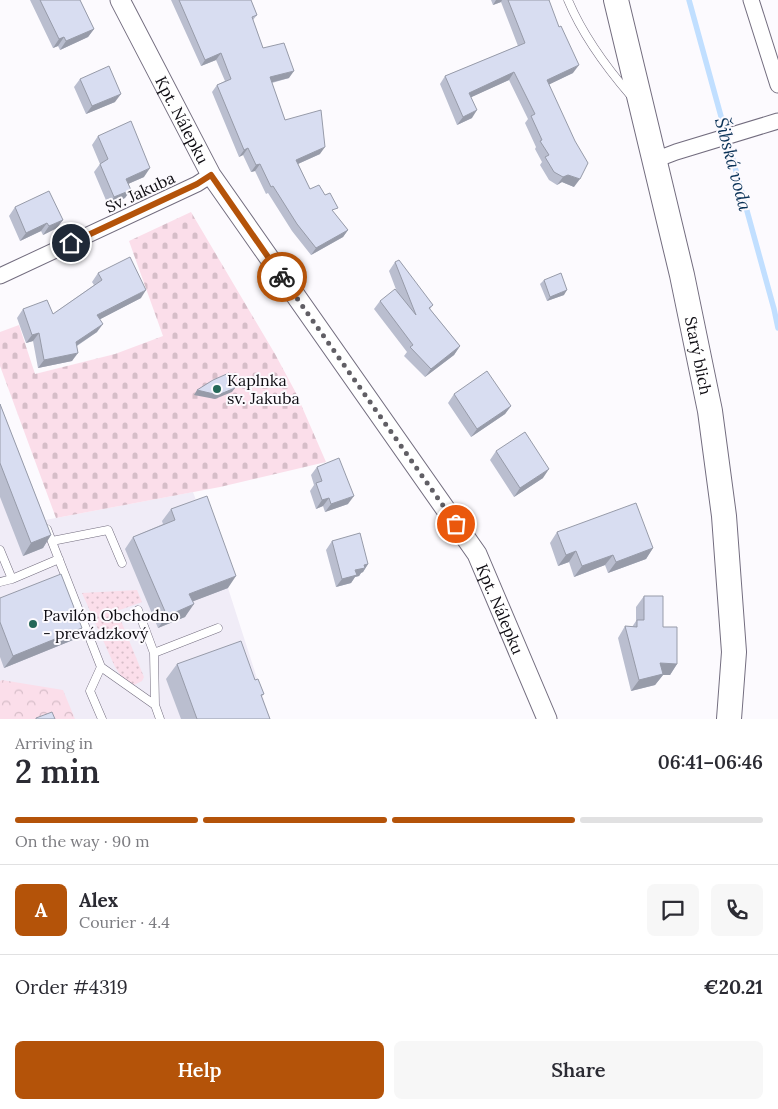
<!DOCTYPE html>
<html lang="en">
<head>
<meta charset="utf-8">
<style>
	:root { --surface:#fff; --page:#f7f7f7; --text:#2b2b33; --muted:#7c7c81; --line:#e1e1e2; --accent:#b45309 }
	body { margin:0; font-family:Lora,serif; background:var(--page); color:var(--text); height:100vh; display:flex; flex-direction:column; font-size:19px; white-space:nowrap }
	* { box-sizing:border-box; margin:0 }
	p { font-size:16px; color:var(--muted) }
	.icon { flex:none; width:28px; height:28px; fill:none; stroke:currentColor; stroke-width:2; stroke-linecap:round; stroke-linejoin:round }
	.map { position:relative; height:719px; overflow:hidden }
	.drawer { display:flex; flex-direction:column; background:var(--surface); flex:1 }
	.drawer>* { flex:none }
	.pin { position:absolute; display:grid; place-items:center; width:42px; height:42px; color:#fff; margin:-21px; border:2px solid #fff; border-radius:50%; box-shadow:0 1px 5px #0007 }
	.courier { position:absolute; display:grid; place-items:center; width:50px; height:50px; margin:-25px; border:4px solid #b45309; border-radius:50%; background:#fff; color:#222; box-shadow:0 1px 6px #0007 }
	.overview em { font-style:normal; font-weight:600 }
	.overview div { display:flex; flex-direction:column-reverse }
	.overview { display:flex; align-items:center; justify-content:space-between; height:85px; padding:0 15px }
	h1 { font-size:32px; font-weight:600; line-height:38px }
	.bar { display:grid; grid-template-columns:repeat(4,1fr); gap:8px 5px; align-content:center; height:60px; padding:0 15px }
	.bar i { height:6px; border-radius:4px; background:var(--line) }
	.bar .current { background:var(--accent) }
	.bar p { grid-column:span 4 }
	.line { display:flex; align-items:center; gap:12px; padding:0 15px; border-top:1px solid var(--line) }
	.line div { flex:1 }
	.round { display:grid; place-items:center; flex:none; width:52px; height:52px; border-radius:8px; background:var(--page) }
	.cta { display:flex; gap:10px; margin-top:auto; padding:10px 15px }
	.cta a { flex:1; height:58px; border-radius:8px; background:var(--accent); color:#fff; font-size:20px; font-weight:600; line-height:58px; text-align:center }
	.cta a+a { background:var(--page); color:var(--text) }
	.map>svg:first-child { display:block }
	.built { fill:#f0ecf7 }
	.grass { fill:url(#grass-dots) }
	.cemetery { fill:url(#cemetery-stones) }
	.park { fill:url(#park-crowns) }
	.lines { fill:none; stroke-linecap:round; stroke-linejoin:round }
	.stream { stroke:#c1dfff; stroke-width:5.5 }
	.service-casing { stroke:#736d7f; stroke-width:9 }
	.minor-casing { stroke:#736d7f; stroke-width:17 }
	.tertiary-casing { stroke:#736d7f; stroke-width:21 }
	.primary-casing { stroke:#736d7f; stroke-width:26 }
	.service { stroke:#fff; stroke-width:8 }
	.minor { stroke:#fff; stroke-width:15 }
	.tertiary { stroke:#fff; stroke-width:19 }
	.primary { stroke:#fff; stroke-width:24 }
	.wall { fill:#babecf }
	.shaded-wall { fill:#979ba9 }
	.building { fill:#d8ddf1; stroke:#979ba9 }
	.done { stroke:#615f65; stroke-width:5; stroke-dasharray:0 9 }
	.route { stroke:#b45309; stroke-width:6 }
	.poi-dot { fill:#256858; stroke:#fcfafe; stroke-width:2 }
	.labels { text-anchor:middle; stroke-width:4; stroke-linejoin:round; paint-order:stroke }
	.street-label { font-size:16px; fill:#0e0c12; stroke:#fcfafe }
	.poi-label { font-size:16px; fill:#0e0c12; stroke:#fcfafe; text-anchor:start }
	.water-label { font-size:18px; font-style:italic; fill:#0a3257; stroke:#fcfafe }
</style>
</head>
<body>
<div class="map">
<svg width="778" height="719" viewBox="0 0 778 719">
	<defs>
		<pattern id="grass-dots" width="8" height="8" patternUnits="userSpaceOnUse" patternTransform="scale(1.25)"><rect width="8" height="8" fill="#fbdeea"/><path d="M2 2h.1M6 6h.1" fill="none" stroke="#d6bdc8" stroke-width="1.8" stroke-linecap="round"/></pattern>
		<pattern id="cemetery-stones" width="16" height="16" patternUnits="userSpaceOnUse" patternTransform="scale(1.25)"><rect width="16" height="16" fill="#fbdeea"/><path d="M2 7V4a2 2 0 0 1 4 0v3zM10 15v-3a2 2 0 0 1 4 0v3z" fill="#d6bdc8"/></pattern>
		<pattern id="park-crowns" width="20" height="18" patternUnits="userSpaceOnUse" patternTransform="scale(1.25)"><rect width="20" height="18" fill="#fbdeea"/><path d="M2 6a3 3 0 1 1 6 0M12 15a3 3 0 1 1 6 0" fill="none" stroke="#d6bdc8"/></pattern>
	</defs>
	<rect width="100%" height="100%" fill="#fcfafe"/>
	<path class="built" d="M0 430 40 521 193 492 228 588 270 719H0Z"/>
	<path class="grass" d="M137 590 142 602 117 611 144 677 142 681 134 685 121 676 115 667 82 593Z"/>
	<path class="cemetery" d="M191 212 275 354 296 393 326 462 220 487 56 518 0 366V332L19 325 35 374 115 354 163 336 129 241Z"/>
	<path class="park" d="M2 680 63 690 75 719H0V681Z"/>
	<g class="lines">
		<path class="stream" d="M689 0 774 309 778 328"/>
		<g class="service-casing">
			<path id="service" d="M568 0C583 36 606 67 631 96
				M47 529 101 667 155 705 160 719
				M52 541 108 530 122 563
				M0 550 12 579
				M0 582 12 579 59 559
				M138 610 154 653 218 628
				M154 653 155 705
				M101 667 90 691 102 719"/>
		</g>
		<g class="minor-casing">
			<path id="minor" d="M751 0 778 85
				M655 160 676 152 778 121
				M0 276 197 184 211 175"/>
		</g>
		<g class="tertiary-casing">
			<g id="tertiary">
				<path id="s1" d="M120 0 211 175 477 554 547 719"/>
			</g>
		</g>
		<g class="primary-casing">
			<g id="primary">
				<path id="s2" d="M616 0 682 275 710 411 724 516 734 652 729 719"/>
			</g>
		</g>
		<use href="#service" class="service"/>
		<use href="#minor" class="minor"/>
		<use href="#tertiary" class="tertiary"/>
		<use href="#primary" class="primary"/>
	</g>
	<path class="wall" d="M30 0H80L94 29 88 37 60 50 58 46 53 48Z
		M171 0H251L257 15 253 20 263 48 289 78 272 83 285 120 320 154 298 164 310 189 334 213 348 230 343 237 311 255 292 231 268 193 266 194 255 171 251 172 243 155 239 157 212 92 217 85 225 81 216 60 201 66Z
		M491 0H549L573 73 549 84 574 187 562 182 557 185 549 180 540 165 542 162 535 149 536 147 525 123 528 119 509 80 471 97 472 118 457 125 440 84 445 76 518 46 501 2 493 5Z
		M80 79 115 102 86 114 74 87Z
		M98 136 144 177 128 184 125 198 108 205 94 172 100 164 92 145Z
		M15 207 57 228 43 235 41 231 20 241 9 216Z
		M395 262 433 305 430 309 460 346 454 355 425 377 404 356 407 352 374 309 380 301 397 292 389 271Z
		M98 273 141 298 100 319 97 332 77 346 72 361 38 368 33 341 26 343 17 318 23 309 53 314 94 285 92 282Z
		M544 280 564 295 547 301 540 284Z
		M454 394 511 406 505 414 471 437 448 403Z
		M0 404 51 535 43 548 23 556 0 497Z
		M496 451 543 478 514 497 490 460Z
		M317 467 348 504 325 512 323 506 316 509 310 491 314 485 311 475Z
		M171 509 228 588 193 601 185 617 158 628 125 549 133 537 163 524 162 521Z
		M557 532 653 548 646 559 608 573 605 565 574 577 569 562 558 566 550 543Z
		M332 541 368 564 363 572 361 573 359 576 355 577 351 583 336 587 326 550Z
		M644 596 663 627 677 664 670 675H663L655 685 631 691 618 638 625 626 632 627 636 621V607Z
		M0 598 73 640 4 668 0 657Z
		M177 664 255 680 264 694 261 697 270 719H181L166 679Z"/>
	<path class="shaded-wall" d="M496 0H502L501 2 493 5Z
		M94 29 88 37 60 50 66 41Z
		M64 37 58 46 53 48 59 39Z
		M221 53 216 60 201 66 205 60Z
		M579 65 573 73 542 88 547 80Z
		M294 71 289 78 265 84 270 77Z
		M514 72 509 80 463 101 469 93Z
		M121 94 115 102 86 114 92 106Z
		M477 110 472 118 457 125 463 117Z
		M325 147 320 154 291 167 296 160Z
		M248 148 243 155 239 157 244 150Z
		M260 164 255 171 251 172 256 165Z
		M150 168 144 177 121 187 126 179Z
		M568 175 580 179 574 187 562 182 557 185 563 177Z
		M131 190 125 198 108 205 114 197Z
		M63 220 57 228 43 235 49 226Z
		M47 223 41 231 20 241 26 233Z
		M348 230 343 237 311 255 316 248Z
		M146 290 141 298 91 324 97 315Z
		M567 290 564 295 547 301 550 297Z
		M103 324 97 332 70 350 76 342Z
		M39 333 33 341 26 343 32 335Z
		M460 346 454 355 425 377 431 369Z
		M78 353 72 361 38 368 44 360Z
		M235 388 232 392 215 399 194 395 197 390Z
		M511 406 505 414 471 437 477 429Z
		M549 469 543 478 514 497 520 488Z
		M354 496 348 504 325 512 331 504Z
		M329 498 323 506 316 509 322 500Z
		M51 535 43 548 23 556 31 543Z
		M653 548 646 559 608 573 616 562Z
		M576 551 569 562 558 566 566 555Z
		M613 555 605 565 574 577 582 566Z
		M368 564 363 572 361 573 359 576 355 577 351 583 336 587 342 579 364 565Z
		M236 576 228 588 181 606 189 594Z
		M194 604 185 617 158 628 167 616Z
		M82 628 73 640 4 668 13 656Z
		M660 663 677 664 670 675H663L655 685 631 691 639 680Z"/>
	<path class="building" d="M40 0H80L94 29 66 41 64 37 59 39Z
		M179 0H251L257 15 252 17 263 48 284 43 294 71 270 77 285 120 321 110 325 147 296 160 310 189 319 185 325 195 330 193 338 208 332 210 348 230 316 248 297 224 273 186 271 187 260 164 256 165 248 148 244 150 217 85 231 79 221 53 205 60Z
		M508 0H549L559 27 561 26 579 65 547 80 575 141 588 163 580 179 568 175 563 177 554 172 545 157 549 155 540 141 542 140 531 116 535 114 514 72 469 93 477 110 463 117 445 76 525 43Z
		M109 66 121 94 92 106 80 79Z
		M131 121 150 168 126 179 131 190 114 197 100 164 108 159 98 136Z
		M49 191 63 220 49 226 47 223 26 233 15 207Z
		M130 257 146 290 97 315 103 324 76 342 78 353 44 360 39 333 32 335 23 309 47 300 53 314 102 280 98 273Z
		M399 260 433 305 429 308 460 346 431 369 410 347 413 345 380 301 395 289 416 315 395 262Z
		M561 273 567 290 550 297 544 280Z
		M487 371 511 406 477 429 454 394Z
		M229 373 235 388 218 395 197 390 213 380Z
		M0 404 51 535 31 543 0 463Z
		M525 432 549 469 520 488 496 451Z
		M339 458 354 496 331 504 329 498 322 500 316 483 322 481 317 467Z
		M207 496 236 576 189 594 194 604 167 616 133 537 175 520 171 509Z
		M636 503 653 548 616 562 613 555 582 566 576 551 566 555 557 532Z
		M360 533 368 564 364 565 365 568 355 570 357 575 342 579 332 541Z
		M61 574 82 628 13 656 0 622V598Z
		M644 596H663V627H677V664L660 663 663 674 639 680 625 626 637 627V620H644Z
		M241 641 255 680 258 679 264 694 261 695 270 719H197L177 664Z
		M52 712 55 719H36V718Z"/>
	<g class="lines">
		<path class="done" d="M282 277 456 524"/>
		<path class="route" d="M71 243 197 184 211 175 282 277"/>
	</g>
	<g class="poi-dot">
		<circle cx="217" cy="389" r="5"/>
		<circle cx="33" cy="624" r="5"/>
	</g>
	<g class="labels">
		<g class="street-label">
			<text dy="6" stroke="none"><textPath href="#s1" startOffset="135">Kpt. Nálepku</textPath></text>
			<text transform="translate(140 192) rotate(-25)" y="6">Sv. Jakuba</text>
			<text dy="6" stroke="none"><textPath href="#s2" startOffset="365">Starý blich</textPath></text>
			<text dy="6" stroke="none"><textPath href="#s1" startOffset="720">Kpt. Nálepku</textPath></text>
		</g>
		<g class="poi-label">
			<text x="227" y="386">Kaplnka<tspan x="227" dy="18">sv. Jakuba</tspan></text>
			<text x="43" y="621">Pavilón Obchodno<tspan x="43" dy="18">- prevádzkový</tspan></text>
		</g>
		<g class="water-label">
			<text transform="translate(733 164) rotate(75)" y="6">Šibská voda</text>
		</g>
	</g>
</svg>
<div class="pin" style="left:456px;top:524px;background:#ea580c"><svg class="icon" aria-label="bag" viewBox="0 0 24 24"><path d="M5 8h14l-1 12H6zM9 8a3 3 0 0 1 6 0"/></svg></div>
<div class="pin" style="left:71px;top:243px;background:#1f2937"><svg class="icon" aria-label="home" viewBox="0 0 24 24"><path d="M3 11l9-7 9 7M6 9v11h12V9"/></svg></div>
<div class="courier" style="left:282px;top:277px"><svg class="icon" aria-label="bike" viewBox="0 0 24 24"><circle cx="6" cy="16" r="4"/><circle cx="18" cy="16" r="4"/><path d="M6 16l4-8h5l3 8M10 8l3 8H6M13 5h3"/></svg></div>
</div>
<section class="drawer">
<div class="overview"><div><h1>2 min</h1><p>Arriving in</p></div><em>06:41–06:46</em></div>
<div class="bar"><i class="current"></i><i class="current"></i><i class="current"></i><i></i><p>On the way · 90 m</p></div>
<div class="line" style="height:90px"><b class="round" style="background:var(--accent);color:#fff">A</b><div><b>Alex</b><p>Courier · 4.4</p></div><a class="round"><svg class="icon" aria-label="chat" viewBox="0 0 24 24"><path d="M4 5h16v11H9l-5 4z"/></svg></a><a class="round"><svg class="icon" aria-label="phone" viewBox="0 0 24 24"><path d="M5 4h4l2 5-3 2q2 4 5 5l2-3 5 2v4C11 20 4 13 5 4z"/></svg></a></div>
<div class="line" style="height:65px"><div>Order #4319</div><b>€20.21</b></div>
<div class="cta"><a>Help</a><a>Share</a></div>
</section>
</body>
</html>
